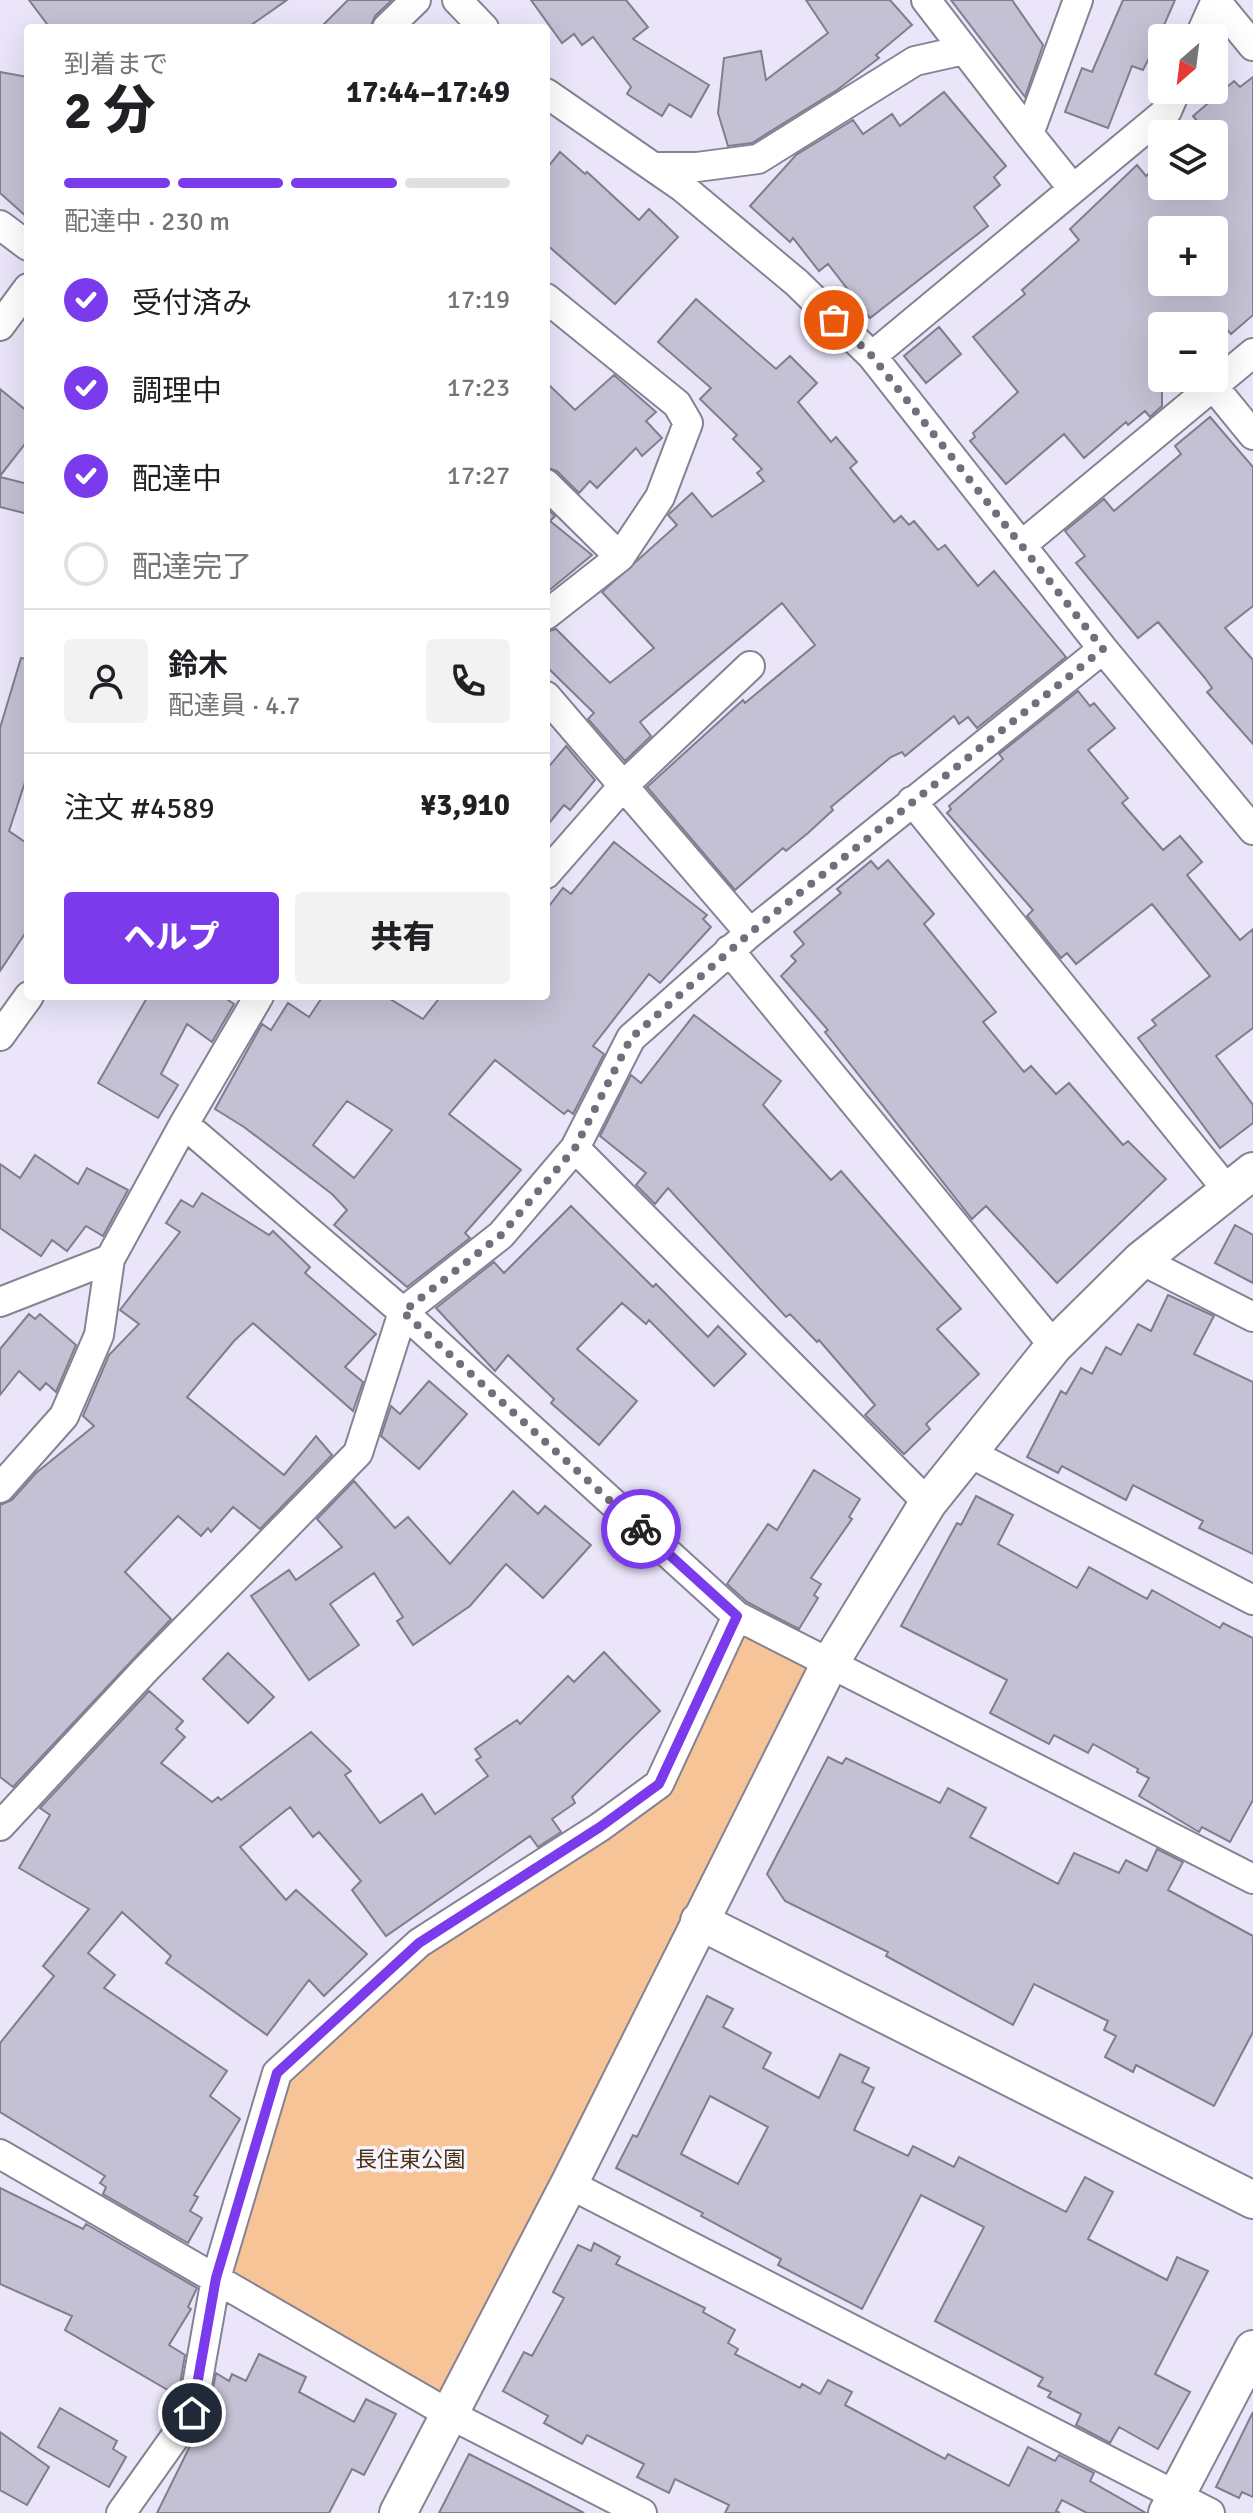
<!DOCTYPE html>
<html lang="ja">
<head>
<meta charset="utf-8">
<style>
	:root { --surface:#fff; --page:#f2f2f2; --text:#202124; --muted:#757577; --line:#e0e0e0; --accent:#7c3aed }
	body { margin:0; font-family:Signika,"Noto Sans JP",sans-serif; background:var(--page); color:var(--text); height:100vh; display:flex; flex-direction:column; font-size:30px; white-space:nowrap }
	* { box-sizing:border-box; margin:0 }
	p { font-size:26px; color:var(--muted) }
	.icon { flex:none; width:44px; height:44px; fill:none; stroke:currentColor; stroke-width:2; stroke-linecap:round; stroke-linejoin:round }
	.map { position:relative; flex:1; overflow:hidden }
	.drawer { position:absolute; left:24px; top:24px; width:526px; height:976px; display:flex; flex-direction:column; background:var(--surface); border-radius:8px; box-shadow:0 8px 32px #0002 }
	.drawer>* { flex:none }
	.needle { width:52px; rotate:208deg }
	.controls { position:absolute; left:1148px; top:24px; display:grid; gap:16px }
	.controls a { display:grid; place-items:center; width:80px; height:80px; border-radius:8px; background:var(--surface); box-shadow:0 8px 32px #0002; font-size:40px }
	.pin { position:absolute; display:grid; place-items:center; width:68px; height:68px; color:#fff; margin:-34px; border:4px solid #fff; border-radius:50%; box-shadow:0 2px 8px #0007 }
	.courier { position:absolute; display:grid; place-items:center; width:80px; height:80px; margin:-40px; border:6px solid #7c3aed; border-radius:50%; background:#fff; color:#222; box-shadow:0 2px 10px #0007 }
	.overview em { font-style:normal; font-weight:800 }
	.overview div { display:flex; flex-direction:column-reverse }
	.overview { display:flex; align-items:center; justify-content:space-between; height:136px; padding:0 40px }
	h1 { font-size:52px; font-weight:800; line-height:60px }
	.bar { display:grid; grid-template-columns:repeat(4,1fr); gap:12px 8px; align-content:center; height:96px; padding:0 40px }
	.bar i { height:10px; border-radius:6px; background:var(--line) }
	.bar .selected { background:var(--accent) }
	.bar p { grid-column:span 4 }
	.line { display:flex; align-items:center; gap:20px; padding:0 40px; border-top:2px solid var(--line) }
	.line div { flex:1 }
	.round { display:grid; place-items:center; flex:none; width:84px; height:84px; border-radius:8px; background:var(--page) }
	ol { padding:0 40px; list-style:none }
	li { display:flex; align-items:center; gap:24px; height:88px }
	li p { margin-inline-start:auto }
	li .icon { padding:8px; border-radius:50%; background:var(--accent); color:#fff; stroke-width:4 }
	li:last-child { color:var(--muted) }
	li i { width:44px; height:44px; border:4px solid var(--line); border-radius:50% }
	.button { display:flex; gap:16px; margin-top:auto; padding:16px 40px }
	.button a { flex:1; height:92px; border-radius:8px; background:var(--accent); color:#fff; font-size:32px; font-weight:800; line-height:92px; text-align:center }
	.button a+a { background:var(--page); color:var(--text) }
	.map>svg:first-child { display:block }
	.green { fill:#f6c496 }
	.building { fill:#c5c1d4; stroke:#817d8f; stroke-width:2; fill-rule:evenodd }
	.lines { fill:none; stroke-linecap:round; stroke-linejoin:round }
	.minor-casing { stroke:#868294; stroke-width:32 }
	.tertiary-casing { stroke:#868294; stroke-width:40 }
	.minor { stroke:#fff; stroke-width:28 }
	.tertiary { stroke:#fff; stroke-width:36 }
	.done { stroke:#726f7c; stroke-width:8; stroke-dasharray:0 14.4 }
	.route { stroke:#7c3aed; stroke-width:10 }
	.labels { text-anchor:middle; stroke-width:7; stroke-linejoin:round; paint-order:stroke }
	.park-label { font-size:22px; fill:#4d3115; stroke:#f6f5fd }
</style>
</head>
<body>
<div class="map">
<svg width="1253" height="2513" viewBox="0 0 1253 2513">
	<rect width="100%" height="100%" fill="#eae5f9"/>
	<path class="green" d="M737 1616 830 1663 449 2414 216 2278 277 2073 419 1943 659 1784Z"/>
	<path class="building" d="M29 0H287L247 28H50Z
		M348 0H392L375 16 370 28H320Z
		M531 0H626L648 27 633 39 709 85 691 117 669 104 662 116 627 94 631 87 593 37 582 45 574 34 562 43Z
		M806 0H890L912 25 876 55 879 58 837 90 752 143 728 146 718 113 724 58 761 51 766 80 828 33Z
		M951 0H1012L1043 45 1025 97Z
		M1123 0H1175L1161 32 1170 36 1162 38 1160 61 1150 56 1143 70 1132 66 1108 128 1065 112 1082 68 1092 72Z
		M0 72 28 77V218L0 193Z
		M1253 77V315L1231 334 1224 326H1162V406L1150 417 1145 411 1128 425 1126 422 1084 458 1064 434 1006 484 970 441 975 437 973 433 1018 392 973 337 1025 294 1022 290 1079 240 1070 229 1137 165 1146 176 1156 167 1162 175V186H1214V134H1208L1193 116 1234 81 1240 87ZM1162 230H1214V282H1162Z
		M944 92 1006 166 994 177 1000 185 974 207 988 226 870 318 828 264 819 271 793 238 790 242 750 206 796 155 853 120 863 134 892 114 900 126Z
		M560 152 585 174 587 172 639 220 649 209 678 237 615 304 546 244V169Z
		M696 299 776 369 790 356 817 383 798 402 831 442 836 437 857 462 850 468 894 522 901 516 909 525 914 521 938 550 945 545 978 586 994 571 1066 657 977 728 968 717 959 724 954 716 905 756 902 752 891 757 831 807 833 810 808 833 786 851 783 848 735 890 647 787 743 700 745 703 815 645 782 603 640 722 651 736 625 761 588 719 594 713 546 666V632L556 629 610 683 654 648 602 592 677 525 668 515 692 493 712 517 764 481 757 473 762 469 733 439 737 435 700 399 711 388 658 342Z
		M939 327 961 354 926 383 904 356Z
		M614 375 656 412 646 421 662 438 642 456 636 448 597 488 590 481 579 493 557 471 546 467V382L575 410Z
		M0 389 28 412V440L0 476Z
		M1210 417 1253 467V606L1225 628 1253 660V744L1207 692 1212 688 1205 678 1158 622 1138 638 1076 563 1085 556 1065 531 1104 499 1114 511 1181 454 1175 446Z
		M0 477 28 484V514L0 507Z
		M546 508 555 516 550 521 592 555 546 593Z
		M21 658 28 659V773L9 831 28 844V929L0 971V728Z
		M1078 691 1090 706 1094 703 1115 728 1088 750 1128 798 1122 803 1163 850 1180 836 1202 862 1187 875 1240 940 1253 929V1028L1216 1056 1253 1105V1123L1220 1148 1138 1038 1156 1025 1152 1020 1210 976 1152 904 1076 964 1067 953 1061 958 1027 916 1033 910 947 813 951 809 949 806 1003 759 999 754Z
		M566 746 595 780 570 810 564 805 546 827V770Z
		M614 842 707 915 703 919 711 927 660 983 649 974 593 1046 604 1054 573 1114 568 1110 564 1114 495 1060 449 1114 521 1170 465 1233 470 1238 407 1287 334 1225 347 1210 332 1194 244 1127 215 1109 262 1024 271 1030 288 1003 309 1017 323 996H385L423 1019 441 996H546V910L563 888 571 894ZM347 1101 392 1130 354 1178 313 1145Z
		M888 860 934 914 924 924 996 1012 983 1022 1024 1072 1031 1066 1056 1094 1069 1083 1123 1145 1128 1141 1166 1179 1057 1283 986 1206 972 1219 825 1032 828 1030 781 976 796 961 791 956 804 944 794 932 841 893 837 889 871 861 878 869Z
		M148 996H222L234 1004 212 1042 187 1024 161 1074 178 1085 158 1118 98 1083Z
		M694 1015 781 1081 763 1105 831 1180 841 1171 961 1309 937 1329 979 1374 926 1424 930 1429 904 1454 865 1415 875 1405 819 1340 817 1342 790 1314 786 1317 668 1188 655 1204 636 1185 646 1173 600 1136 631 1075 641 1083Z
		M35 1155 78 1184 87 1168 128 1190 103 1236 86 1226 67 1251 52 1240 41 1256 0 1228V1164L20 1178Z
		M202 1193 269 1235 273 1231 310 1267 305 1273 376 1334 345 1367 363 1382 353 1411 253 1323 234 1341 187 1397 284 1475 316 1436 332 1455 260 1529 233 1507 211 1532 208 1528 201 1536 178 1516 125 1572 171 1619 13 1787 0 1777V1505L12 1500 36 1473 94 1426 83 1416 109 1355 139 1324 120 1310 180 1232 166 1223 181 1200 193 1207Z
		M571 1206 653 1287 656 1284 708 1337 718 1326 746 1354 714 1386 649 1320 646 1324 622 1303 577 1349 637 1401 599 1445 551 1403 554 1399 508 1355 495 1371 436 1308 494 1262 504 1273Z
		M1235 1225 1253 1235V1283L1215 1263Z
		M1168 1295 1214 1316 1194 1354 1253 1382V1554L1199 1528 1203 1521 1133 1485 1126 1500 1062 1466 1058 1473 1027 1457 1061 1391 1066 1394 1081 1368 1092 1374 1106 1347 1121 1355 1138 1324 1151 1331Z
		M29 1314 35 1319 40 1314 76 1345 56 1392 46 1383 40 1390 19 1371 0 1395V1349Z
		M429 1381 467 1414 419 1469 381 1436 391 1406 400 1414Z
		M814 1470 860 1499 849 1517 852 1519 811 1578 821 1584 814 1595 818 1598 799 1629 747 1602 727 1584 768 1524 777 1530Z
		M354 1481 395 1528 408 1517 450 1564 513 1491 538 1514 545 1506 591 1545 543 1598 506 1564 470 1606 413 1645 397 1621 403 1617 374 1573 330 1604 359 1645 309 1680 251 1596 289 1570 296 1580 342 1547 317 1519Z
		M976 1496 1013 1515 998 1544 1077 1588 1089 1567 1147 1599 1152 1590 1220 1628 1223 1623 1253 1638V1800L1230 1842 1202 1827 1199 1832 1139 1796 1149 1778 1137 1772 1138 1769 1093 1744 1088 1753 1054 1735 1049 1744 990 1713 1007 1680 901 1626 957 1523 961 1525Z
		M604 1652 660 1711 572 1797 575 1803 552 1819 561 1832 538 1847 530 1836 386 1936 352 1890 361 1881 319 1832 313 1837 290 1807 240 1847 286 1900 296 1890 367 1954 324 1996 309 1980 267 2035 166 1963 171 1956 122 1912 88 1953 115 1975 104 1988 227 2071 210 2096 240 2119 194 2195 198 2197 190 2211 202 2218 188 2243 103 2194 106 2187 100 2183 105 2176 0 2112V2043L54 1976 43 1966 89 1909 19 1868 50 1815 40 1808 149 1691 183 1721 176 1729 185 1737 161 1763 212 1802 218 1797 221 1800 311 1732 351 1771 345 1775 380 1823 422 1794 435 1814 488 1776 476 1760 481 1757 475 1749 517 1720 520 1724 568 1676 574 1682Z
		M228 1653 274 1697 248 1723 203 1679Z
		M828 1757 842 1764 846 1758 940 1803 948 1788 986 1808 970 1837 1058 1884 1074 1853 1119 1873 1126 1860 1147 1871 1157 1849 1183 1862 1168 1890 1253 1936V2032L1214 2106 1136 2065 1133 2072 1105 2057 1116 2036 1104 2030 1108 2021 1034 1984 1013 2025 886 1956 888 1952 785 1901 767 1874Z
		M707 1996 733 2009 723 2027 771 2053 763 2068 819 2098 840 2054 869 2068 862 2082 874 2088 854 2130 908 2156 913 2146 954 2167 959 2157 1066 2212 1085 2177 1113 2192 1088 2239 1167 2280 1177 2257 1208 2271 1155 2374 1190 2392 1158 2449 1119 2427 1110 2443 1076 2425 1081 2414 1048 2397 1051 2392 1038 2386 1043 2378 935 2321 984 2227 921 2195 862 2309 778 2265 781 2259 701 2216 703 2213 616 2168 633 2135 637 2137ZM710 2096 768 2127 738 2184 681 2154Z
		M0 2188 83 2229 86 2224 197 2288 188 2307 191 2309 169 2345 185 2355 178 2396 65 2330 72 2316 0 2284Z
		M594 2243 620 2257 616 2264 705 2308 703 2312 735 2330 728 2343 738 2349 735 2354 800 2388 802 2384 820 2394 828 2380 852 2392 845 2405 945 2459 948 2454 1009 2486 1028 2447 1055 2461 1059 2455 1094 2473 1090 2481 1146 2513H1087L1062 2500 1056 2511 1060 2513H725L729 2505 675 2479 669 2493 637 2477 644 2464 587 2435 582 2444 544 2423 548 2416 503 2391 524 2352 532 2356 564 2298 553 2292 578 2245 591 2251Z
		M259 2354 306 2377 299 2392 354 2422 366 2399 396 2414 364 2475 352 2469 329 2513H157L190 2446 206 2422 216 2373 229 2381 232 2374 246 2381Z
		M60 2408 117 2441 113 2449 126 2457 109 2487 38 2447Z
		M1253 2412V2497L1242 2492 1239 2498 1216 2487Z
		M0 2432 49 2467 27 2505 0 2490Z
		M469 2454 530 2485 584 2513H439Z"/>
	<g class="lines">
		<g class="minor-casing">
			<path id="minor" d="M457 0 484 28
				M926 0 1029 134
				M1216 1 1253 46
				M387 28 416 0
				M1199 38 1216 0
				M546 93 682 187 797 283 872 356 1103 649 1253 830
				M654 167H697L758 159 915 61 964 50
				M1073 189 1029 134 1078 0
				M0 225 28 246
				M546 298 677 404 688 423 660 497 620 557 546 615
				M0 326 28 288
				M872 356 1167 111 1176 90
				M1213 386 1253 435
				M546 484 620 557
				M1023 544 1253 353
				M546 696 750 933
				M912 801 1228 1191
				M546 874 623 786 750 666
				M729 950 1054 1346
				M0 1036 29 996
				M184 1124 259 996
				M575 1148 928 1503
				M1141 1260 1253 1317
				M0 1302 110 1259 184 1124 403 1312 737 1616 659 1784 600 1827 419 1943 277 2073 216 2278 192 2413 121 2513
				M968 1452 1253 1600
				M0 1488 64 1416 99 1335 110 1259
				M737 1616 1253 1879
				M0 1826 145 1670 358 1453 403 1312 501 1235 575 1148 631 1038 750 933 1103 649
				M0 2154 449 2414 642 2513
				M569 2184 1210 2513"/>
		</g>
		<g class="tertiary-casing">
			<path id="tertiary" d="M699 1921 1253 2200
				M398 2513 569 2184 830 1663 928 1503 1054 1346 1141 1260 1253 1171
				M1167 2513 1253 2349"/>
		</g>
		<use href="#minor" class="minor"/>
		<use href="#tertiary" class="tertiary"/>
	</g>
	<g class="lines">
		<path class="done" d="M641 1529 403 1312 501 1235 575 1148 631 1038 750 933 1103 649 872 356 834 320"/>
		<path class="route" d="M192 2413 216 2278 277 2073 419 1943 600 1827 659 1784 737 1616 641 1529"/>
	</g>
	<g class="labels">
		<g class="park-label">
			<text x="410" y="2167">長住東公園</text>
		</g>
	</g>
</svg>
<div class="controls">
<a><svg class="needle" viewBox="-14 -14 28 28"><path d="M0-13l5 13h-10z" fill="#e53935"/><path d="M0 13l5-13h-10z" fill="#757577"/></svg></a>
<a><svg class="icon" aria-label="layers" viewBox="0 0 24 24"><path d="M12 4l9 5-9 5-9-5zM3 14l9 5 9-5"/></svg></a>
<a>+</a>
<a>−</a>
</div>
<div class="pin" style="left:834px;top:320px;background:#ea580c"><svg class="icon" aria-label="bag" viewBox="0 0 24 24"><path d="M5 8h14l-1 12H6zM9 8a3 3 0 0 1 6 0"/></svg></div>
<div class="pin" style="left:192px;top:2413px;background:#1f2937"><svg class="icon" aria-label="home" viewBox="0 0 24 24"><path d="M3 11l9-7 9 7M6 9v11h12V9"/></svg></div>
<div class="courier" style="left:641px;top:1529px"><svg class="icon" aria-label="bike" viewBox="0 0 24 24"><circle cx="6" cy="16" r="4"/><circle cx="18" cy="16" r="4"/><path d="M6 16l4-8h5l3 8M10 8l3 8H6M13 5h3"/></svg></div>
<section class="drawer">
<div class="overview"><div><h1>2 分</h1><p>到着まで</p></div><em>17:44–17:49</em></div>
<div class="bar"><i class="selected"></i><i class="selected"></i><i class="selected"></i><i></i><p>配達中 · 230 m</p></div>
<ol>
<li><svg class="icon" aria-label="check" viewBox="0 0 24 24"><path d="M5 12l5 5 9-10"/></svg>受付済み<p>17:19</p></li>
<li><svg class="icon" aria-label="check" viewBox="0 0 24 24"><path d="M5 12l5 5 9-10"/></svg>調理中<p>17:23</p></li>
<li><svg class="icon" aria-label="check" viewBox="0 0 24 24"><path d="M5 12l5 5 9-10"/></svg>配達中<p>17:27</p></li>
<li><i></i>配達完了</li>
</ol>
<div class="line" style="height:144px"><a class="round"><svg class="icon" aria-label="person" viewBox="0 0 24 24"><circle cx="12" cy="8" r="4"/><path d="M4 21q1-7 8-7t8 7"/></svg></a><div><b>鈴木</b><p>配達員 · 4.7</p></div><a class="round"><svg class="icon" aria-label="phone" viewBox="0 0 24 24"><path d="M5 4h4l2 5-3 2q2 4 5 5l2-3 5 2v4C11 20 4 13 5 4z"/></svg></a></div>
<div class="line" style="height:104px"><div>注文 #4589</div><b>¥3,910</b></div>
<div class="button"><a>ヘルプ</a><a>共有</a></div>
</section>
</div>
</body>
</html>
